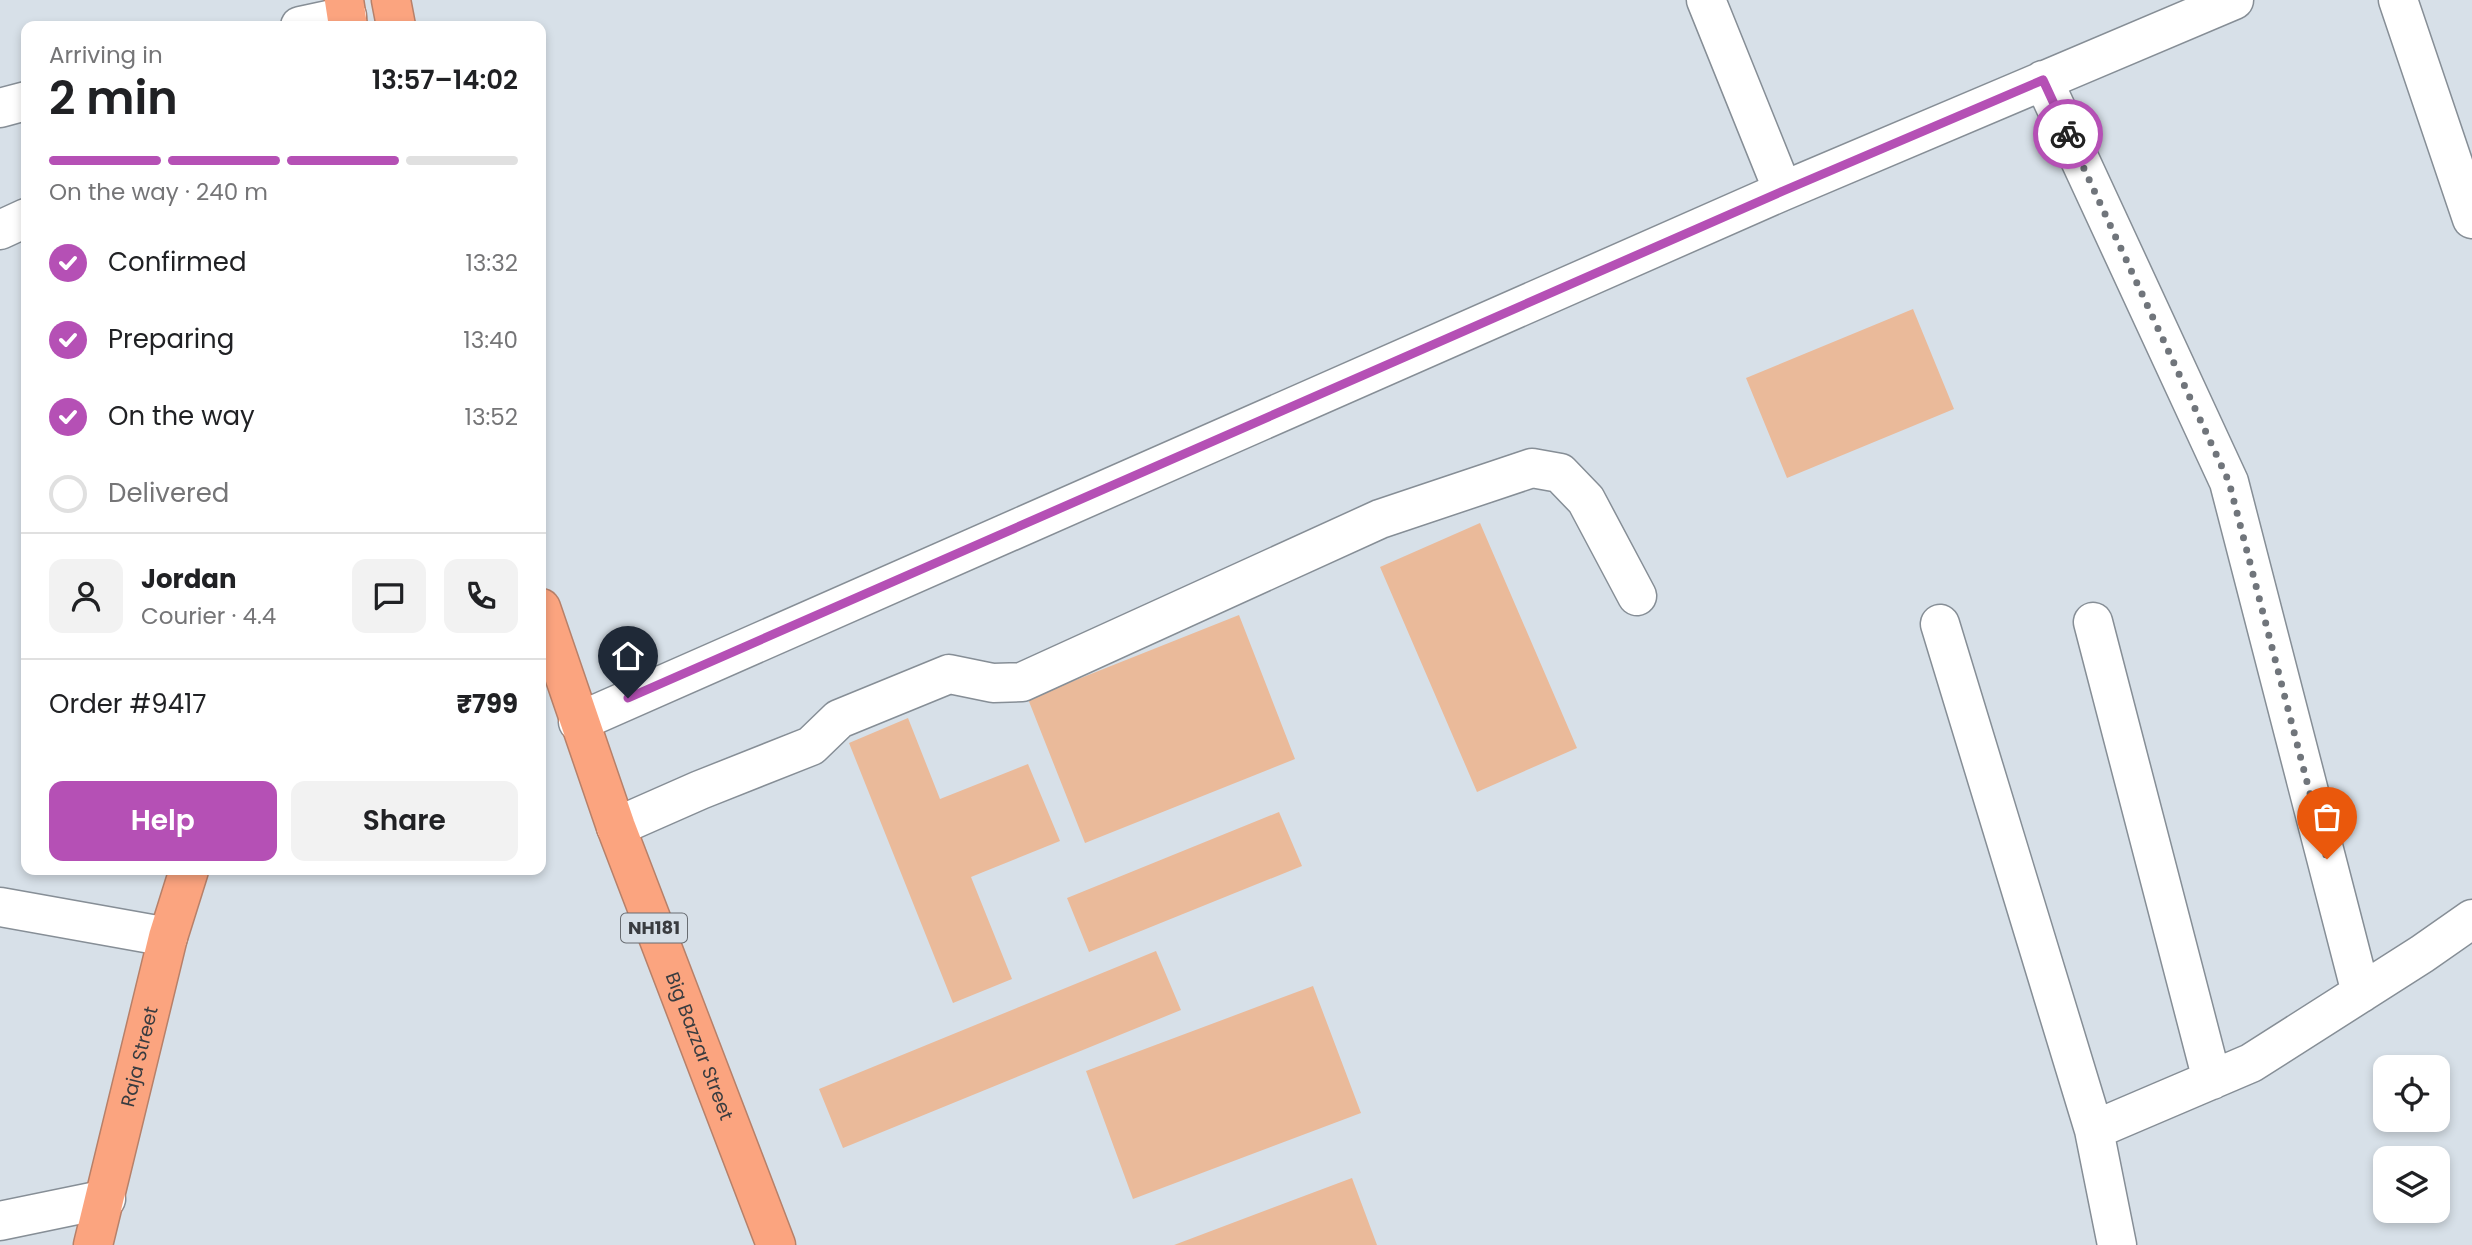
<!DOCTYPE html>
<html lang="en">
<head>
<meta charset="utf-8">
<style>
	:root { --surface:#fff; --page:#f2f2f2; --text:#202124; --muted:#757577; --line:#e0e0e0; --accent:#b550b5 }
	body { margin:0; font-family:Poppins,sans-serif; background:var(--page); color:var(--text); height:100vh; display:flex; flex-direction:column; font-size:26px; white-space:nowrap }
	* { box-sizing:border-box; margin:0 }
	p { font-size:23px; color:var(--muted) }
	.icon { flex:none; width:38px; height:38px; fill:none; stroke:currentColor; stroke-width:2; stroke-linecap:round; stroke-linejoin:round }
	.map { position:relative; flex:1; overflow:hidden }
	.details { position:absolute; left:21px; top:21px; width:525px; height:854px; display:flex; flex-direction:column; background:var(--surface); border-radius:14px; box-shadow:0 4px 10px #0003 }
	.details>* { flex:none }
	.buttons { position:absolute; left:2373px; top:1055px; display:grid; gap:14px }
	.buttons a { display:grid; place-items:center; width:77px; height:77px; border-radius:14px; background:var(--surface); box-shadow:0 4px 10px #0003; font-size:35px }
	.pin { position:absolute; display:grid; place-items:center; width:60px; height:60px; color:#fff; margin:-72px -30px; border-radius:50% 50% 50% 0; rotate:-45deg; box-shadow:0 0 7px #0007 }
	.pin .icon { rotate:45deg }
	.courier { position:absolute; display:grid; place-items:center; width:70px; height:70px; margin:-35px; border:5px solid #b550b5; border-radius:50%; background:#fff; color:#222; box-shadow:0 2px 9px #0007 }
	.summary em { font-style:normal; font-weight:600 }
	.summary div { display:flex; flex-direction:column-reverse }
	.summary { display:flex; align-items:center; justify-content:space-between; height:119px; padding:0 28px }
	h1 { font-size:46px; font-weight:600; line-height:52px }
	.bar { display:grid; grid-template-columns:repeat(4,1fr); gap:10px 7px; align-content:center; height:84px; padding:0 28px }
	.bar i { height:9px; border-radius:5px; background:var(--line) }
	.bar .on { background:var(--accent) }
	.bar p { grid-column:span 4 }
	.line { display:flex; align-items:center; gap:18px; padding:0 28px; border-top:2px solid var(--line) }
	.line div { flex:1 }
	.round { display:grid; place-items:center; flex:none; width:74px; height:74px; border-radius:14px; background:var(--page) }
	ol { padding:0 28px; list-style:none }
	li { display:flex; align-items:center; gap:21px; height:77px }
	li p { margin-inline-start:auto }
	li .icon { padding:7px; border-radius:50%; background:var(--accent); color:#fff; stroke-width:4 }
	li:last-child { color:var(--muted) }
	li i { width:38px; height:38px; border:4px solid var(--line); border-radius:50% }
	.primary-button { display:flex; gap:14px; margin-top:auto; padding:14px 28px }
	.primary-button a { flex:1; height:80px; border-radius:14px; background:var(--accent); color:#fff; font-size:28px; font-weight:600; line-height:80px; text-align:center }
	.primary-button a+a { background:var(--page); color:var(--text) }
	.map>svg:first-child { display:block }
	.building { fill:#eaba9a }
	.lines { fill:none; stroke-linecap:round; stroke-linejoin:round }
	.minor-casing { stroke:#868e96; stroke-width:41 }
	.highway-casing { stroke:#b78069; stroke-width:41 }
	.minor { stroke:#fff; stroke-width:38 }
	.highway { stroke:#fba47f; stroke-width:38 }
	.done { stroke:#70757b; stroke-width:7; stroke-dasharray:0 12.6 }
	.route { stroke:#b550b5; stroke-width:9 }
	.labels { text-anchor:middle; stroke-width:5; stroke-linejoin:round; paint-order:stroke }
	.shield { fill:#d7e0e8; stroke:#686d72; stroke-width:2 }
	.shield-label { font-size:18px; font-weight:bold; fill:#393c40 }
	.street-label { font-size:19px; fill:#393c40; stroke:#d7e0e8 }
</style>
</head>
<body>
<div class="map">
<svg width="2472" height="1245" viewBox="0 0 2472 1245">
	<rect width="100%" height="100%" fill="#d7e0e8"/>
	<path class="building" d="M1913 309 1954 409 1787 478 1746 378Z
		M1480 523 1577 748 1477 792 1380 567Z
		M1239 615 1295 759 1085 843 1028 699Z
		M908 718 940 799 1028 764 1060 841 971 877 1012 979 953 1003 849 743Z
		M1279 812 1302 866 1089 952 1067 898Z
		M1156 951 1181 1010 843 1148 819 1089Z
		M1313 986 1361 1113 1133 1199 1086 1071Z
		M1352 1178 1377 1245H1174Z"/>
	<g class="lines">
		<g class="minor-casing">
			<path id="minor" d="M1706 0 1783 191
				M2398 0 2472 219
				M300 26 347 16
				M2043 80 2229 482 2361 993
				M0 108 26 101
				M0 230 26 218
				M2093 622 2212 1080
				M1940 624 2094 1130 2117 1245
				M578 722 1783 191 2234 0
				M616 827 700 790 811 746 839 719 949 674 993 683 1022 682 1380 519 1532 468 1560 473 1586 500 1637 596
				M0 907 168 937
				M2094 1130 2251 1063 2422 954 2472 919
				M0 1221 106 1199"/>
		</g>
		<g class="highway-casing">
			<g id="highway">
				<path d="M344 0 348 26"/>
				<path d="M391 0 396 26"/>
				<path id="s1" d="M541 608 616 827 776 1245"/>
				<path id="s2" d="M93 1245 168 937 189 870"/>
			</g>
		</g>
		<use href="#minor" class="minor"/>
		<use href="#highway" class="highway"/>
	</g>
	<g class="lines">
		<path class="done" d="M2068 134 2229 482 2327 859"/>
		<path class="route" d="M628 698 1783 191 2043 80 2068 134"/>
	</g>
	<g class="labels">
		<rect class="shield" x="621" y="913.5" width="66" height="29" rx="5"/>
		<g class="shield-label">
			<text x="654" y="934">NH181</text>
		</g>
		<g class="street-label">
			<text dy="7" stroke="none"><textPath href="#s1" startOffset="466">Big Bazzar Street</textPath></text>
			<text dy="7" stroke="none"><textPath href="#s2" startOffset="194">Raja Street</textPath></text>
		</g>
	</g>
</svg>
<div class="buttons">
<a><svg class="icon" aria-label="locate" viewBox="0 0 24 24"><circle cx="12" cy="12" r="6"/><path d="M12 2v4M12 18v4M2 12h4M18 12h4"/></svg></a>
<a><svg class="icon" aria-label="layers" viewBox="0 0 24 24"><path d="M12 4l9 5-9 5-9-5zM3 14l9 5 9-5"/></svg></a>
</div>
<div class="pin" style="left:2327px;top:859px;background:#ea580c"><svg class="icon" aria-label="bag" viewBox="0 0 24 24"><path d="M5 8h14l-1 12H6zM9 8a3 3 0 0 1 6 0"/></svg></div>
<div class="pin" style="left:628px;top:698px;background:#1f2937"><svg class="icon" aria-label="home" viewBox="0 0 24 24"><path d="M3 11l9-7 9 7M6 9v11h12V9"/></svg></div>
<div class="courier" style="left:2068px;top:134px"><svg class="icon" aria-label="bike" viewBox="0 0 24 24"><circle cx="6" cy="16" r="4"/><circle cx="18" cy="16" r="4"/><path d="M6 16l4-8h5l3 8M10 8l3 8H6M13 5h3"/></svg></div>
<section class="details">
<div class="summary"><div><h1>2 min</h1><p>Arriving in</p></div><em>13:57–14:02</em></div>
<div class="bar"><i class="on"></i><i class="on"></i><i class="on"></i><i></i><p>On the way · 240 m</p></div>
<ol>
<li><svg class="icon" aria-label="check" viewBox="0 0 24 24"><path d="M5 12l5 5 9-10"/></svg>Confirmed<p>13:32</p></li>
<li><svg class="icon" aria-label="check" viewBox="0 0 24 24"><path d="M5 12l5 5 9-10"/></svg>Preparing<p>13:40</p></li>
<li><svg class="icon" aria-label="check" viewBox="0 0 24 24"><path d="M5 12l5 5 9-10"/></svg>On the way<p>13:52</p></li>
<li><i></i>Delivered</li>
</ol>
<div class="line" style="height:126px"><a class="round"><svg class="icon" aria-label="person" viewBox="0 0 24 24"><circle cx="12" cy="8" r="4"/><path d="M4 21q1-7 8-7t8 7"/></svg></a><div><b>Jordan</b><p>Courier · 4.4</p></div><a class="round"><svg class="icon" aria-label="chat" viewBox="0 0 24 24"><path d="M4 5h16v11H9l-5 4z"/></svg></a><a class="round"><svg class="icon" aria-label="phone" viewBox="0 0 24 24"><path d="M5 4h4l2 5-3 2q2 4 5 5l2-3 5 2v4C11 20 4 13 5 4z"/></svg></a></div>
<div class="line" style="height:91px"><div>Order #9417</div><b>₹799</b></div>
<div class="primary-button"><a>Help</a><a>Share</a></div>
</section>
</div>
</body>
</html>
